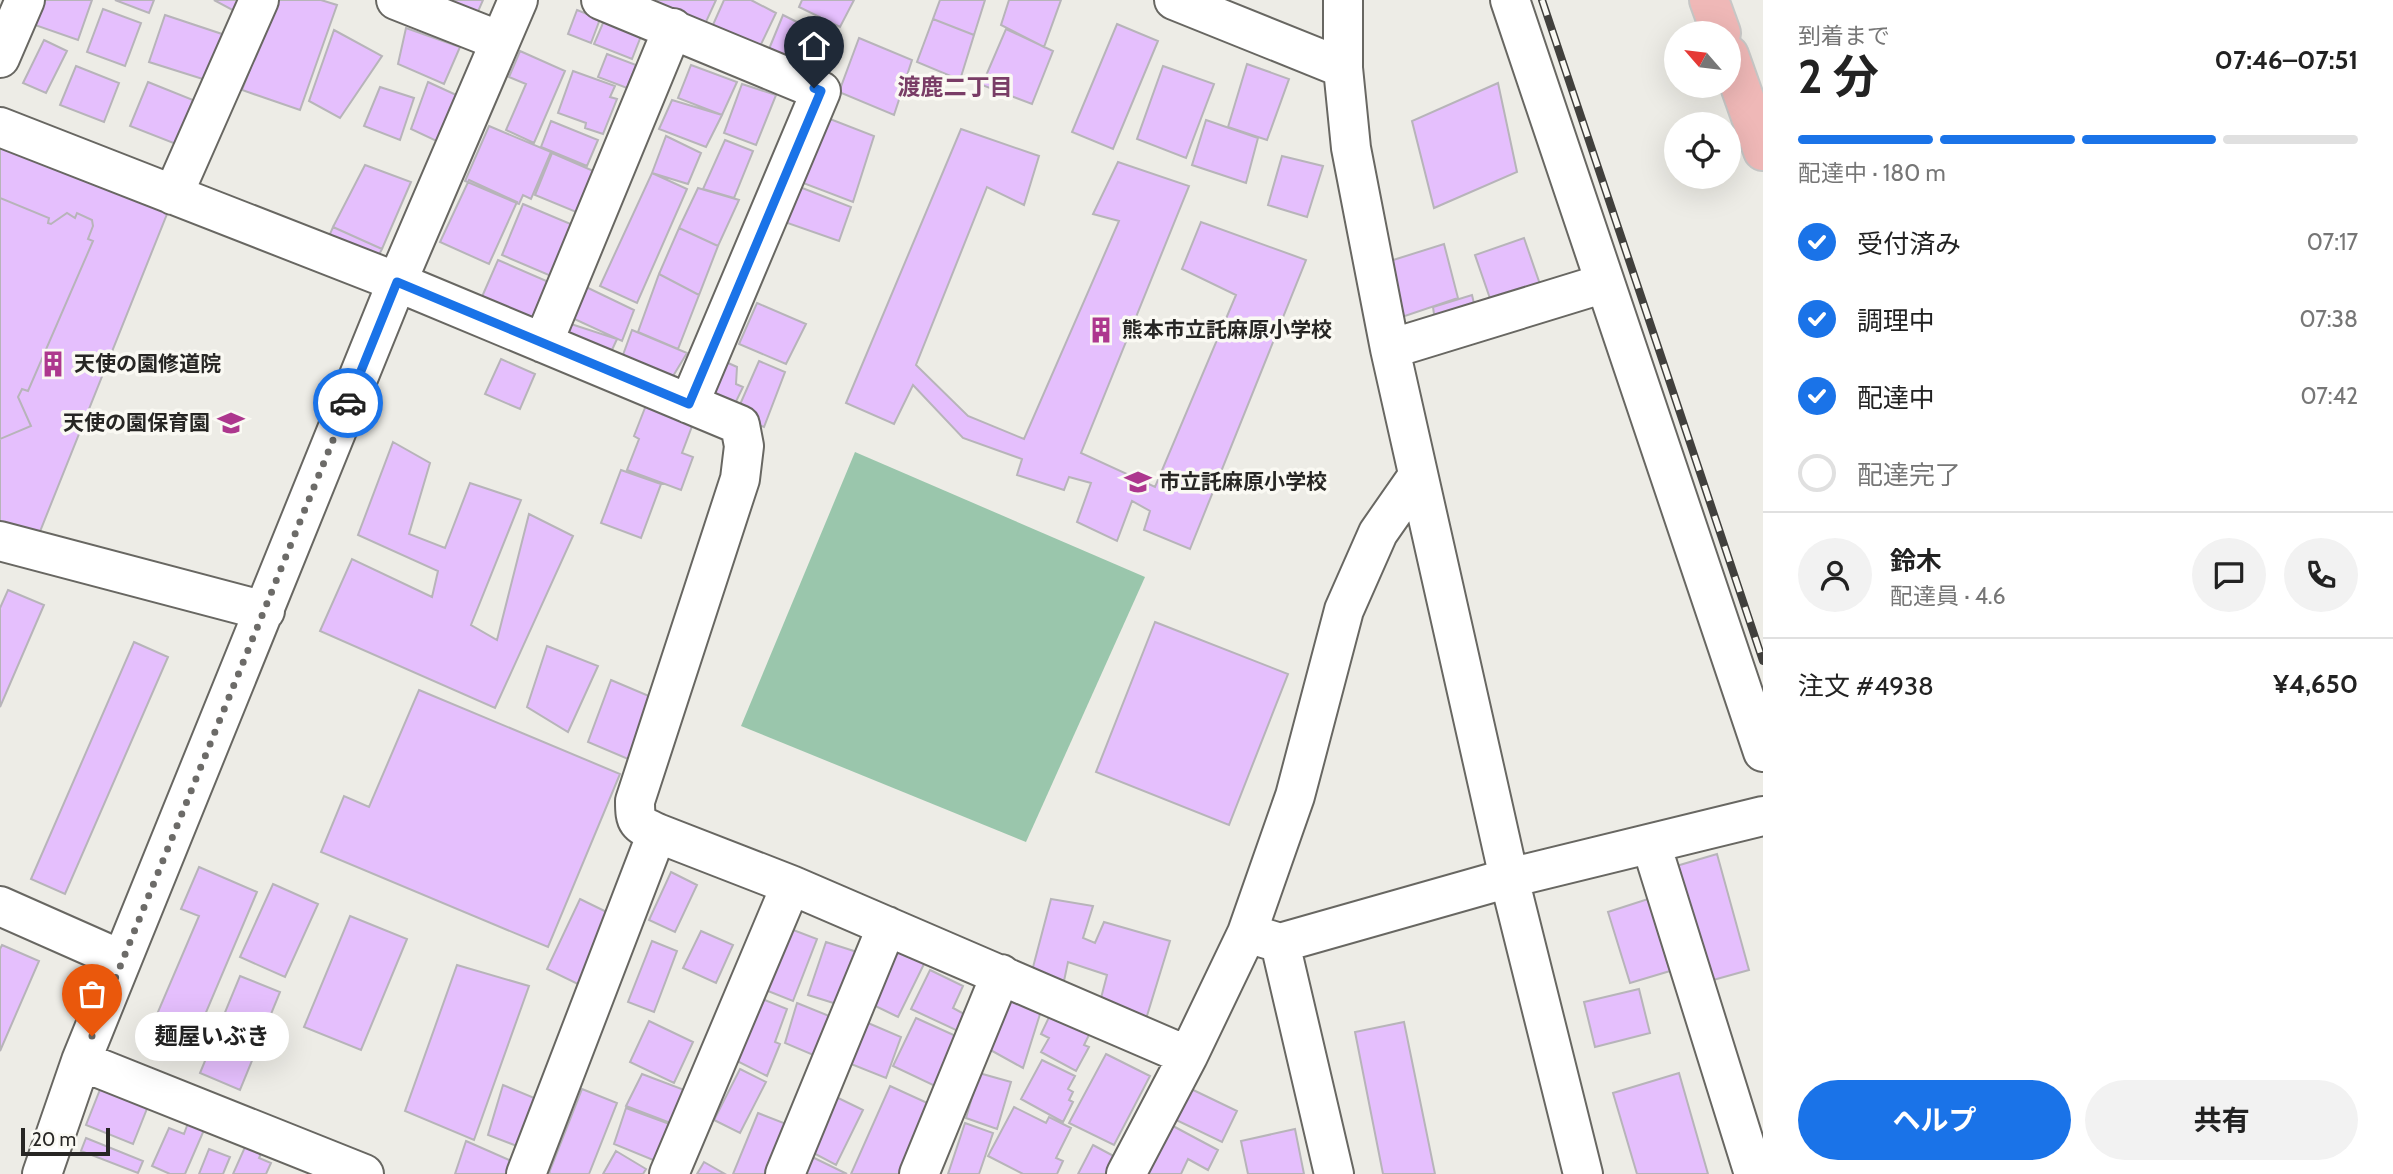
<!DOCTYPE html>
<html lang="ja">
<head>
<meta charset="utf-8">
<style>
	:root { --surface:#fff; --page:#f2f2f2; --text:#222; --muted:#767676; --line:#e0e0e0; --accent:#1a73e8 }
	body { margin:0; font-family:Cabin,"Noto Sans JP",sans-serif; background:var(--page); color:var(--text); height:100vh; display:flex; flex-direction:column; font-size:26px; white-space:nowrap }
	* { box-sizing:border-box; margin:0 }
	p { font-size:23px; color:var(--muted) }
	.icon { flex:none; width:38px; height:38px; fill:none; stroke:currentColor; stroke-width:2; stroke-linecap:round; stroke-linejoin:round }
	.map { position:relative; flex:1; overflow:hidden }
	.sheet { display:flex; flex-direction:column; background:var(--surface); width:630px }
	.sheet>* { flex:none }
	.needle { width:46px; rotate:298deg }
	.controls { position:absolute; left:1664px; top:21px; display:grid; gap:14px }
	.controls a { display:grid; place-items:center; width:77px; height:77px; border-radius:50%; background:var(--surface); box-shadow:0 7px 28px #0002; font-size:35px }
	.scale { position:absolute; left:21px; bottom:18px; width:89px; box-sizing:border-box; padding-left:7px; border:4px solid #272624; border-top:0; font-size:19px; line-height:24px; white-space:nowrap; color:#272624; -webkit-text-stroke:5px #faf9f3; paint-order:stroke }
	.pin { position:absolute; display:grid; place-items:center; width:60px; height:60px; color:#fff; margin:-72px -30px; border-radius:50% 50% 50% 0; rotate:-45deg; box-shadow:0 0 7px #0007 }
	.pin .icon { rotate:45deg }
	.courier { position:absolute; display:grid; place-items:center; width:70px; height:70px; margin:-35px; border:5px solid #1a73e8; border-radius:50%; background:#fff; color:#222; box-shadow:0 2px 9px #0007 }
	.bubble { position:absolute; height:49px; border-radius:24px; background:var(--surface); box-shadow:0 7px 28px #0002; font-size:23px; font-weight:700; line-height:49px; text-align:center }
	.summary em { font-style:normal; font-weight:700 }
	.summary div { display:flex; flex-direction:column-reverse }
	.summary { display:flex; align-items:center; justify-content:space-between; height:119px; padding:0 35px }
	h1 { font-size:46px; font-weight:700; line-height:52px }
	.bar { display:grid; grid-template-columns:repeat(4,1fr); gap:10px 7px; align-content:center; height:84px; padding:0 35px }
	.bar i { height:9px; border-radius:5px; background:var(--line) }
	.bar .on { background:var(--accent) }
	.bar p { grid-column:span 4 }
	.line { display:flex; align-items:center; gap:18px; padding:0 35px; border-top:2px solid var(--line) }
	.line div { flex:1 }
	.round { display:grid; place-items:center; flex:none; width:74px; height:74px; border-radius:37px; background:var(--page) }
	ol { padding:0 35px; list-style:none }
	li { display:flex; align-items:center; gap:21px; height:77px }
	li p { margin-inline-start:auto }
	li .icon { padding:7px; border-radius:50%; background:var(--accent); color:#fff; stroke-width:4 }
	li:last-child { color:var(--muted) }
	li i { width:38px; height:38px; border:4px solid var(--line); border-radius:50% }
	.cta { display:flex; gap:14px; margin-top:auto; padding:14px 35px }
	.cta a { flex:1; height:80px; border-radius:42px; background:var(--accent); color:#fff; font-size:28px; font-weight:700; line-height:80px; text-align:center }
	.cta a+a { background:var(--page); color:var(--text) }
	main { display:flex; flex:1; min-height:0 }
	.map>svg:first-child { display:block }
	.green { fill:#9ac6ac }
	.building { fill:#e5bffd; stroke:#b7b4b9; stroke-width:2 }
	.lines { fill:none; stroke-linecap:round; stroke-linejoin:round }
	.minor-casing { stroke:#686762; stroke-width:42 }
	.major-casing { stroke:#c7c7c6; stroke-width:42 }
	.minor { stroke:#fff; stroke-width:38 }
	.major { stroke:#efb8b7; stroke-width:38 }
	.rail-casing { stroke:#41403d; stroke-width:8 }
	.rail { stroke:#faf9f3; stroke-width:5; stroke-dasharray:16; stroke-linecap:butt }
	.done { stroke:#6c6b68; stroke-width:7; stroke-dasharray:0 12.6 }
	.route { stroke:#1a73e8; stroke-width:9 }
	.labels { text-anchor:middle; stroke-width:7; stroke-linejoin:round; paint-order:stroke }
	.poi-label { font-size:21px; font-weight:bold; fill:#272624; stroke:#faf9f3; text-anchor:start }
	.neighbourhood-label { font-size:23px; font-weight:bold; fill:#793d66; stroke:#faf9f3 }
</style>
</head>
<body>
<main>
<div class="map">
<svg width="1763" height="1174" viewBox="0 0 1763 1174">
	<rect width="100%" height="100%" fill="#edece6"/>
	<path class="green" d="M855 452 1145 577 1026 842 741 726Z"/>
	<path class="building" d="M41 0H92L78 40 32 24Z
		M115 0H154L149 13Z
		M214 0H245L238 13Z
		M277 0H321L337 5 300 110 242 90Z
		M419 0H483L473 23Z
		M658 0H716L700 35 651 14Z
		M724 0H751L776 13 754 59 708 36Z
		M802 0H854L840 27 799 7Z
		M940 0H985L974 35 933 19Z
		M1009 0H1061L1044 47 1001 25Z
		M103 9 141 23 125 66 87 52Z
		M577 10 600 19 591 43 568 34Z
		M165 15 225 35 209 81 149 62Z
		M783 15 837 42 813 88 762 66Z
		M606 16 643 31 632 59 594 44Z
		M933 19 974 35 960 80 917 62Z
		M1117 24 1158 41 1113 149 1072 132Z
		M406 28 460 47 444 84 398 64Z
		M1006 29 1053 51 1032 104 982 85Z
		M334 30 382 56 340 118 309 101Z
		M859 38 912 60 894 115 839 92Z
		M44 40 67 51 46 93 23 83Z
		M520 51 565 71 534 143 506 130 526 84 509 77Z
		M607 54 636 65 627 88 598 77Z
		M1247 64 1289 79 1267 140 1228 127Z
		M691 65 737 82 722 115 678 98Z
		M76 66 119 83 104 122 60 105Z
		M1163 66 1214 84 1186 158 1137 139Z
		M573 71 615 86 610 97 617 99 603 134 585 128 586 123 558 113Z
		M148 82 193 100 176 144 130 126Z
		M428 82 465 99 445 145 411 129Z
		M1498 83 1517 172 1434 208 1412 121Z
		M742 84 776 95 756 145 724 133Z
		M380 87 414 98 400 140 364 126Z
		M672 100 722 115 706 147 659 129Z
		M812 112 874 136 853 202 790 178Z
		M1206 120 1258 138 1246 183 1192 165Z
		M551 121 598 140 587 166 541 147Z
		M489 126 551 152 531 199 523 195 519 204 465 181Z
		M961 129 1039 156 1024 205 987 187 916 365 968 416 1024 439 1119 221 1093 214 1118 162 1189 186 1081 453 1155 487 1236 295 1182 269 1201 222 1306 260 1190 549 1144 530 1150 511 1132 501 1117 541 1077 522 1091 483 1069 477 1064 490 1017 475 1022 459 963 438 913 385 894 424 846 403Z
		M0 132 171 204 39 534 0 523Z
		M666 136 701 153 688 184 652 173Z
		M725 140 753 151 734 198 703 189Z
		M552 153 598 173 581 214 535 195Z
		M1282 156 1323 166 1307 217 1268 205Z
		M365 165 411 182 382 249 333 227Z
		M652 173 687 189 637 303 600 286Z
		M469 180 517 202 489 264 440 242Z
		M792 184 851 207 839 241 776 219Z
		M698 188 739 200 718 246 679 228Z
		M0 198 49 218 48 223 51 224 67 213 75 218 77 213 92 220 93 226 88 239 93 241 28 391 22 389 18 397 31 426 0 439Z
		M523 204 573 225 551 276 502 255Z
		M333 227 382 249 370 272 323 250Z
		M679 228 718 246 699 295 659 274Z
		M1524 238 1543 293 1494 310 1475 255Z
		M1444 244 1458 298 1402 317 1390 261Z
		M498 260 551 283 534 322 481 299Z
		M659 274 699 295 678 349 638 332Z
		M584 286 634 310 622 341 570 317Z
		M1472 295 1477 316 1436 329 1433 307Z
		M757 303 806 324 786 364 739 344Z
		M571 324 617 339 607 361 565 344Z
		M632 330 687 353 667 386 619 366Z
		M717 358 737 367 736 384 743 387 730 414 701 401Z
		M501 359 535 374 520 409 485 394Z
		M759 361 785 372 764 427 735 416Z
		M650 395 697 413 682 453 693 457 681 490 627 470 639 439 634 436Z
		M393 442 430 463 409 534 445 548 470 483 521 500 471 625 497 640 529 514 573 536 495 708 320 631 352 559 432 597 438 571 358 535Z
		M621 470 661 484 641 538 601 523Z
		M8 590 44 605 0 707V608Z
		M1155 622 1288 674 1229 825 1096 772Z
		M134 642 168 657 65 894 31 879Z
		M547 646 598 666 568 732 527 707Z
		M611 680 656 699 628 759 588 742Z
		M419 690 620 774 548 947 321 852 344 796 369 807Z
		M1717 854 1749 970 1706 982 1673 867Z
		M199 867 257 892 196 1036 155 1019 199 916 181 909Z
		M671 872 697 885 675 932 649 920Z
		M273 884 318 904 285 977 240 957Z
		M580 899 619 918 586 988 547 969Z
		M1051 899 1093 906 1083 938 1095 943 1104 922 1170 941 1146 1019 1100 1002 1107 975 1068 962 1064 981 1032 971Z
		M1648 899 1670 971 1630 983 1608 912Z
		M350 916 407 939 361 1050 304 1027Z
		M788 928 817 939 793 1001 763 989Z
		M701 931 733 945 716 983 683 968Z
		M652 941 677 951 654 1012 628 1002Z
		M826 942 860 953 843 1006 808 995Z
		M2 945 39 961 0 1051V949Z
		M890 945 925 962 898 1017 863 1000Z
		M457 965 529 986 474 1140 405 1111Z
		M930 970 963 986 953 1008 966 1015 958 1031 911 1009Z
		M240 976 280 992 240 1090 200 1073Z
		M1639 989 1650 1033 1595 1047 1584 1002Z
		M1005 995 1041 1011 1023 1068 985 1047Z
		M760 998 787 1009 775 1042 780 1044 767 1076 735 1060Z
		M797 1003 839 1020 825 1060 785 1043Z
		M1051 1013 1090 1033 1084 1045 1089 1047 1076 1071 1041 1052 1049 1038 1041 1034Z
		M916 1018 958 1037 935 1086 893 1066Z
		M861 1020 901 1037 886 1078 841 1060Z
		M649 1021 693 1042 674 1083 630 1062Z
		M1404 1022 1435 1174H1383L1355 1032Z
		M1106 1054 1150 1076 1114 1145 1069 1123Z
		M1042 1060 1075 1076 1068 1089 1073 1092 1069 1100 1073 1102 1063 1122 1021 1099Z
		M740 1069 766 1082 740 1133 714 1120Z
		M979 1073 1011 1082 997 1129 966 1118Z
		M1679 1073 1708 1174H1637L1613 1093Z
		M642 1074 687 1091 673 1124 626 1106Z
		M503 1085 544 1102 525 1149 488 1135Z
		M890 1086 934 1106 904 1174H851Z
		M101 1087 148 1106 133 1144 86 1125Z
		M1187 1087 1237 1111 1222 1142 1172 1118Z
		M582 1089 617 1103 589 1174H551L549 1173Z
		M832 1095 863 1110 836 1165 806 1149Z
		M1014 1107 1046 1123 1049 1117 1071 1128 1056 1158 1063 1161 1057 1174H1023L988 1156Z
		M626 1108 675 1126 658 1162 614 1144Z
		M758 1113 794 1127 775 1174H733Z
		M188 1123 204 1130 185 1174H170L152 1166 169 1128 184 1134Z
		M965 1123 993 1133 979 1174H948Z
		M1173 1126 1218 1150 1208 1170 1188 1159 1181 1174H1148Z
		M1295 1129 1304 1174H1248L1241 1141Z
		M86 1138 143 1161 138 1173 81 1151Z
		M466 1141 518 1164 514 1174H455Z
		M1093 1145 1121 1160 1114 1174H1078Z
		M245 1147 261 1154 259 1158 271 1163 266 1174H233Z
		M209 1149 230 1157 223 1174H199Z
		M616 1151 646 1169 643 1174H603Z
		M804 1153 847 1174H794Z
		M704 1162 725 1174H697Z"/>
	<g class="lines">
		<g class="minor-casing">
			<path id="minor" d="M396 0 500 41
				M601 0 821 91 689 404
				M1174 0 1343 68
				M1343 0V68L1351 148 1390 349 1509 878 1583 1174
				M1510 0 1763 752
				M0 58 25 0
				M0 127 397 282 740 425 744 446 740 479 635 801C635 823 637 824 657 833L791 885 1188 1056
				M173 195 259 0
				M543 343 673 28
				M1390 349 1605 283
				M0 541 265 611
				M1651 844 1754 1174
				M0 906 122 960
				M1247 933 1280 943 1509 878 1763 816
				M1280 943 1334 1174
				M81 1061 364 1174
				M42 1174 81 1061 397 282 518 0
				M526 1174 657 833
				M669 1174 791 885
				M785 1174 887 926
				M919 1174 1001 974
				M1126 1174 1188 1056 1247 933 1295 796 1344 610 1378 533 1417 477"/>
		</g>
		<g class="major-casing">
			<path id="major" d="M1709 0 1721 33
				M1729 55 1763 151"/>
		</g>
		<use href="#minor" class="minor"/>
		<use href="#major" class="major"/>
		<g class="rail-casing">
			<path id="rail" d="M1542 0 1763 661"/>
		</g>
		<use href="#rail" class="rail"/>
	</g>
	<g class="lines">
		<path class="done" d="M92 1036 348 403"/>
		<path class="route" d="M348 403 397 282 689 404 821 91 814 88"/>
	</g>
	<defs>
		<g id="building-bare" transform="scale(2.1)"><path d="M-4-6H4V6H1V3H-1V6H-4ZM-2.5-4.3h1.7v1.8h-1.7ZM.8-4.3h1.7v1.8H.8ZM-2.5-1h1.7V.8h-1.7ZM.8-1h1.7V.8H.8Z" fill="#ad378e" stroke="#faf9f3" stroke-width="2.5" paint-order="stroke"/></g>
		<g id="school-bare" transform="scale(2.1)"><path d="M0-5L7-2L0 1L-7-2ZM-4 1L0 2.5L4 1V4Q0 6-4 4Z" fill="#ad378e" stroke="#faf9f3" stroke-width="2.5" paint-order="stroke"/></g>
	</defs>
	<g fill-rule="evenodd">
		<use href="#building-bare" x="1101" y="330"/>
		<use href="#building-bare" x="53" y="364"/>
		<use href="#school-bare" x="231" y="423"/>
		<use href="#school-bare" x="1138" y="482"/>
	</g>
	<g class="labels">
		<g class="poi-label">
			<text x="1122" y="337">熊本市立託麻原小学校</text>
			<text x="74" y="371">天使の園修道院</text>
			<text x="210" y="430" text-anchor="end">天使の園保育園</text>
			<text x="1159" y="489">市立託麻原小学校</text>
		</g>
		<g class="neighbourhood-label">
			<text x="955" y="95">渡鹿二丁目</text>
		</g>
	</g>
</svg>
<div class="controls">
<a><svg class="needle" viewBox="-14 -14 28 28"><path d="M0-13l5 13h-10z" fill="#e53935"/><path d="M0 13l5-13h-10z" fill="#767676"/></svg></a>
<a><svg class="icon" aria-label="locate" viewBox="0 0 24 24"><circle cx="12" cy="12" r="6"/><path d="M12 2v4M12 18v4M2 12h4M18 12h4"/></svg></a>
</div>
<div class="scale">20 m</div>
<div class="pin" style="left:92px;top:1036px;background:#ea580c"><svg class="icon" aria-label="bag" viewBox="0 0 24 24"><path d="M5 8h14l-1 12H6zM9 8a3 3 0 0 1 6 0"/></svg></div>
<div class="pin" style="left:814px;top:88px;background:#1f2937"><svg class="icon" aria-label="home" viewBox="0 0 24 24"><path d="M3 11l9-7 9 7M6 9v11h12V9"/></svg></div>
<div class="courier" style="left:348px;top:403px"><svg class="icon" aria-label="car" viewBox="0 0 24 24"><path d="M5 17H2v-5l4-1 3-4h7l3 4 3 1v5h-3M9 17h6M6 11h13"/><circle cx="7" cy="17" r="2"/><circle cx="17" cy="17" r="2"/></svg></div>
<div class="bubble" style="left:135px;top:1012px;width:154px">麺屋いぶき</div>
</div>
<section class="sheet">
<div class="summary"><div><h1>2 分</h1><p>到着まで</p></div><em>07:46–07:51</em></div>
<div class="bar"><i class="on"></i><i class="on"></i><i class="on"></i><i></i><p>配達中 · 180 m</p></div>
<ol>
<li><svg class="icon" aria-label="check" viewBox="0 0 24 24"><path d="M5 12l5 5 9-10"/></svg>受付済み<p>07:17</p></li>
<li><svg class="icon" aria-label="check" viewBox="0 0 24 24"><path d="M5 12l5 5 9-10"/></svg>調理中<p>07:38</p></li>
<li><svg class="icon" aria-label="check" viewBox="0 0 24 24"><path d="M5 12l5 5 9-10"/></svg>配達中<p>07:42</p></li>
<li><i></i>配達完了</li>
</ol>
<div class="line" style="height:126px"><a class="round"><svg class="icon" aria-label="person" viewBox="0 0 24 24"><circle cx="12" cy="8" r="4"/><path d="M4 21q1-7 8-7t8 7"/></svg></a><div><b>鈴木</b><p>配達員 · 4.6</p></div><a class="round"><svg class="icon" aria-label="chat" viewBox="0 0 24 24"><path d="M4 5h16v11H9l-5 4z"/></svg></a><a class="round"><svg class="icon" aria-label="phone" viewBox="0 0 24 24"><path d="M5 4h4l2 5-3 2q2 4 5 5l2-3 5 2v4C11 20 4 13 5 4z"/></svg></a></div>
<div class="line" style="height:91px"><div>注文 #4938</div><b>¥4,650</b></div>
<div class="cta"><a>ヘルプ</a><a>共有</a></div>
</section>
</main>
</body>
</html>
